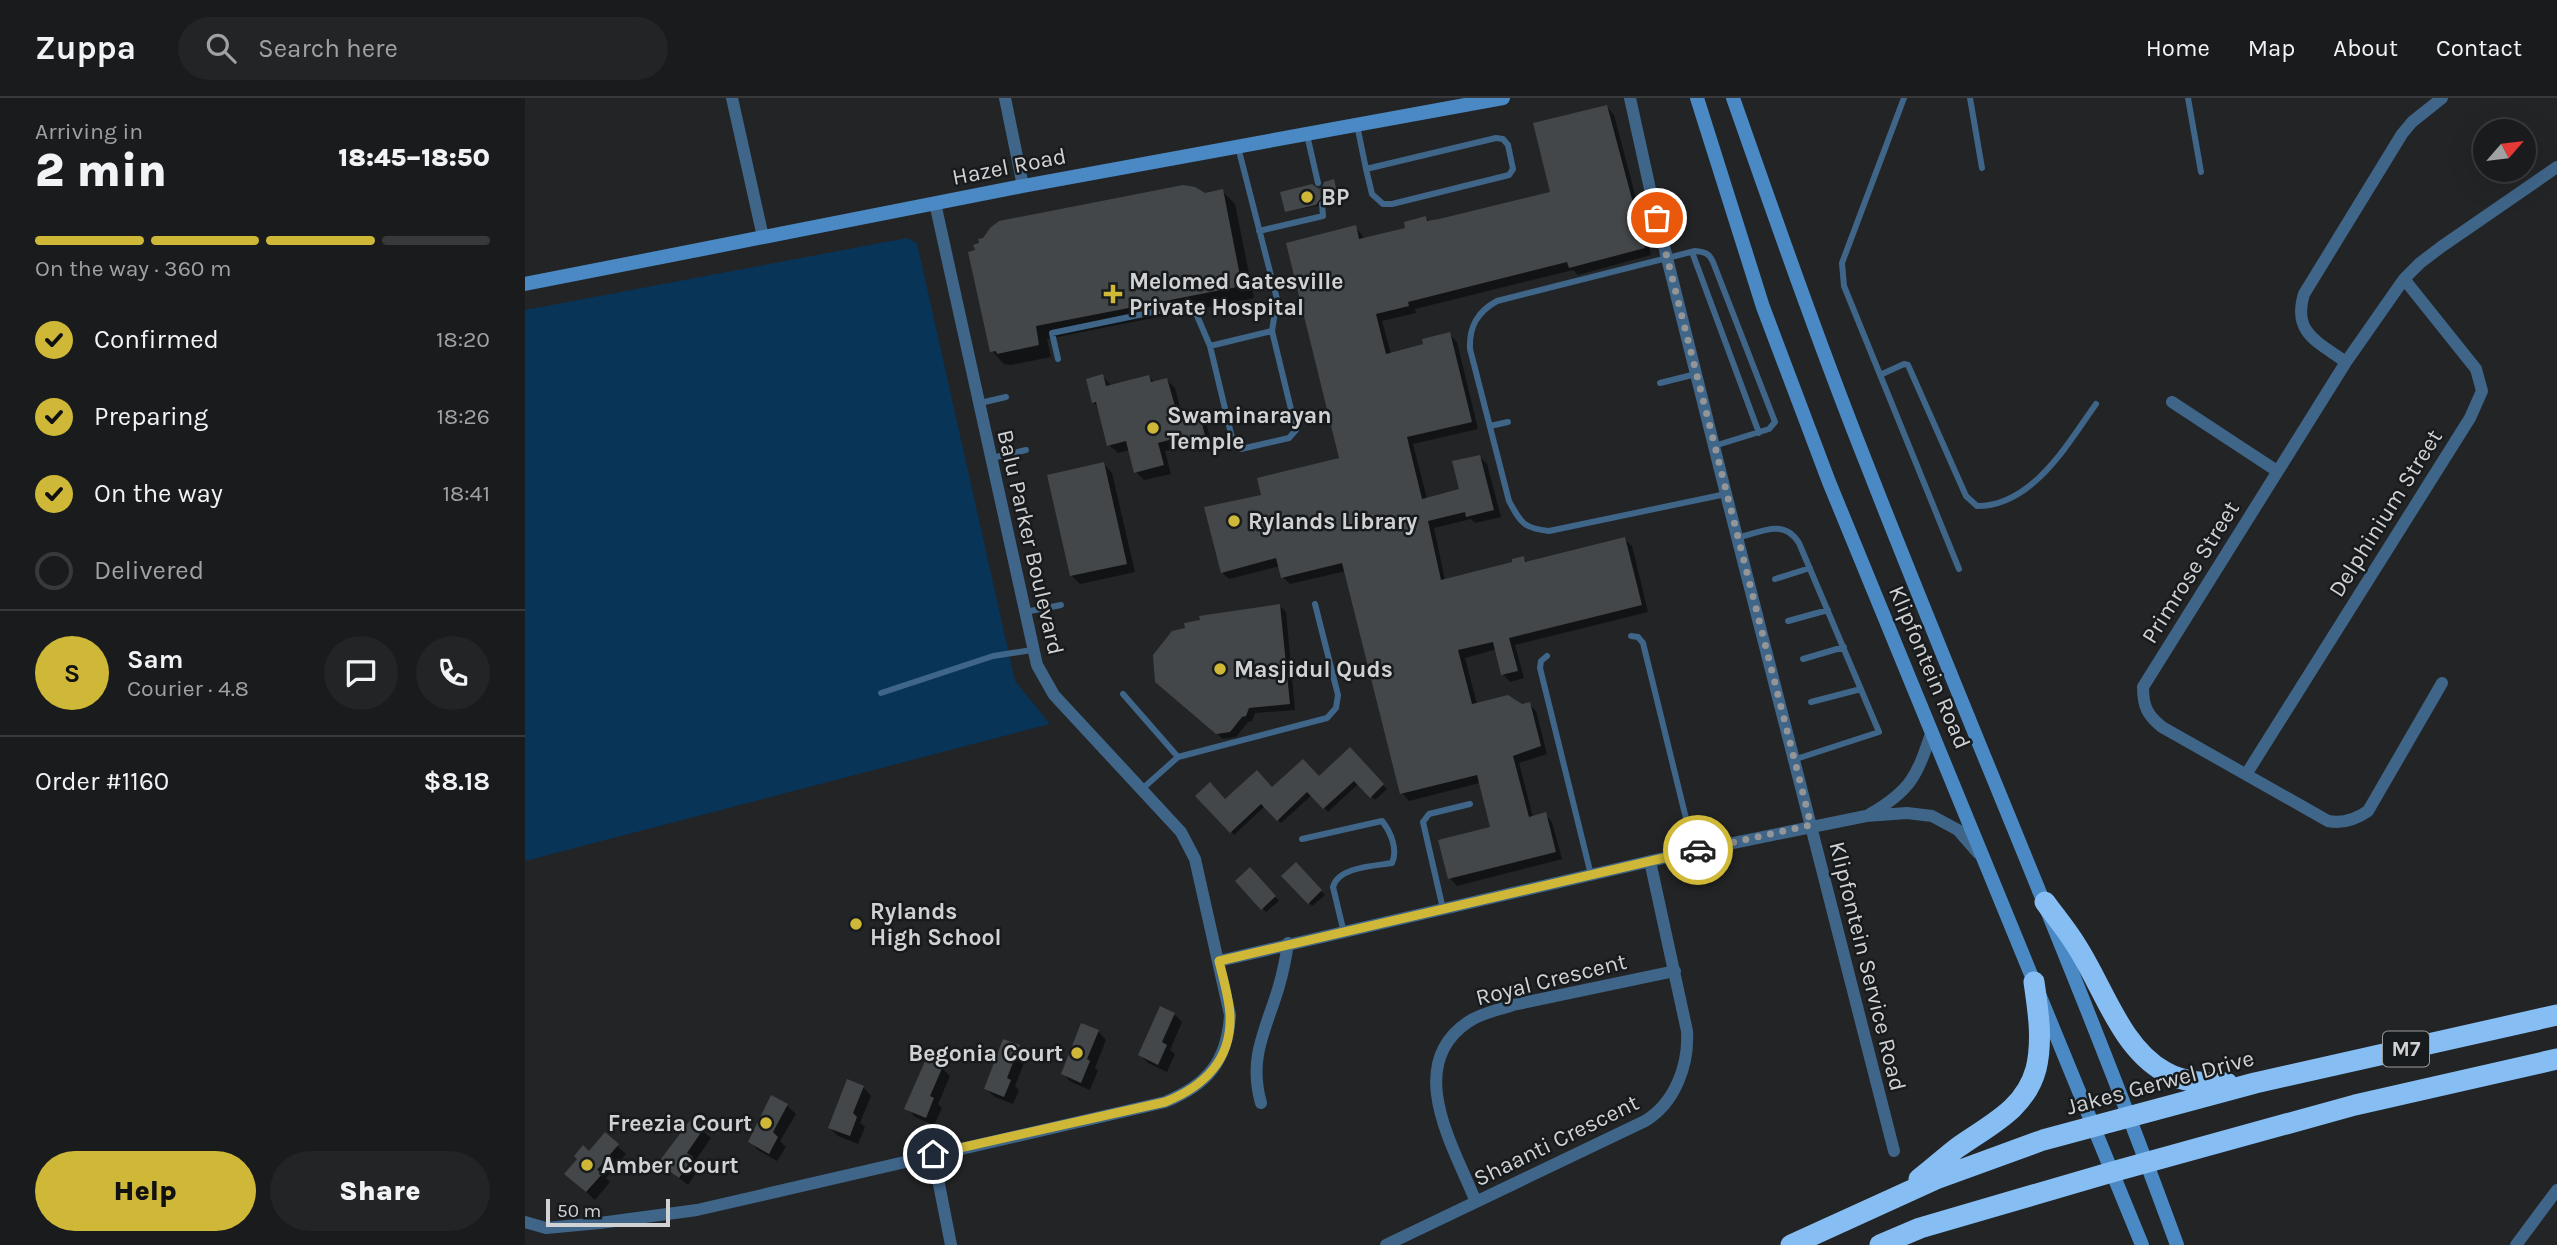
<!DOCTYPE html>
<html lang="en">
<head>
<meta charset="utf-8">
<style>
	:root { --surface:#1a1b1c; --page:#232425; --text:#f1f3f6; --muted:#9fa1a3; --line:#38393b; --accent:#cfb837 }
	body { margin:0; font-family:Karla,sans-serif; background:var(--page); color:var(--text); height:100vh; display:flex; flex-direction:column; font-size:26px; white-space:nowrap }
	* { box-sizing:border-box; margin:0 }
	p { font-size:23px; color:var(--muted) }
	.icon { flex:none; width:38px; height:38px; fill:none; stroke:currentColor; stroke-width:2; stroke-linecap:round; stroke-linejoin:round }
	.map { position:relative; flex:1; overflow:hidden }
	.details { display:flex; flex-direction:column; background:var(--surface); width:525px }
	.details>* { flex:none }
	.needle { width:46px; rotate:62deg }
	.tools { position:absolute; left:1948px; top:21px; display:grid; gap:14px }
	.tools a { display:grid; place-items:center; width:63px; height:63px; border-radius:50%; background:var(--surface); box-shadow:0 7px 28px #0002,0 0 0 2px var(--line); font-size:35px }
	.scale { position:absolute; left:21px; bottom:18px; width:124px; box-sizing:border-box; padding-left:7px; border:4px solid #d1d2d4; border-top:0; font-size:19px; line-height:24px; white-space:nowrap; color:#d1d2d4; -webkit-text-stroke:5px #181b1d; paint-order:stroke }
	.pin { position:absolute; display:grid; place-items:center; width:60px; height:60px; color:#fff; margin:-30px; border:4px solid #fff; border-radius:50%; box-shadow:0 2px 7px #0007 }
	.courier { position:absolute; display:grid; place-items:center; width:70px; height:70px; margin:-35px; border:5px solid #cfb837; border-radius:50%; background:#fff; color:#222; box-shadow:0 2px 9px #0007 }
	.head em { font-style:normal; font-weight:800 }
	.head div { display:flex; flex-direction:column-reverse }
	.head { display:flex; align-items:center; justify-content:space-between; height:119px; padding:0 35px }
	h1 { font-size:46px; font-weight:800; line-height:52px }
	.bar { display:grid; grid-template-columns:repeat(4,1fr); gap:10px 7px; align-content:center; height:84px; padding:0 35px }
	.bar i { height:9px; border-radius:5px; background:var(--line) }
	.bar .active { background:var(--accent) }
	.bar p { grid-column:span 4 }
	.line { display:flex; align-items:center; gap:18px; padding:0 35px; border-top:2px solid var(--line) }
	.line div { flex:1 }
	.round { display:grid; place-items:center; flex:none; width:74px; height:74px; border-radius:37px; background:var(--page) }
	ol { padding:0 35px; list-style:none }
	li { display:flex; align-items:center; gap:21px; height:77px }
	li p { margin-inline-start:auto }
	li .icon { padding:7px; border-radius:50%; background:var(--accent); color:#111; stroke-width:4 }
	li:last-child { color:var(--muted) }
	li i { width:38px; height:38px; border:4px solid var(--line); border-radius:50% }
	.action { display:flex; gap:14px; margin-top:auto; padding:14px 35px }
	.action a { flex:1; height:80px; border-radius:42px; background:var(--accent); color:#111; font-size:28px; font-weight:800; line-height:80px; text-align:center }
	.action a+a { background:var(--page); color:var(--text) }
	header { display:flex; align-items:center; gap:42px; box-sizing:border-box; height:98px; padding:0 35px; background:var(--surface); border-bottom:2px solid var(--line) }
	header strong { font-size:33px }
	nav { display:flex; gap:38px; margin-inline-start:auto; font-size:24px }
	.search { width:490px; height:63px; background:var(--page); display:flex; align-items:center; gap:18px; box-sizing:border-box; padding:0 24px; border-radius:38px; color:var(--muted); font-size:26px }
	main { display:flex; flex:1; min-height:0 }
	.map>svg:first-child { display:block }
	.green { fill:#083458 }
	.shadow { fill:#0007 }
	.building { fill:#444749 }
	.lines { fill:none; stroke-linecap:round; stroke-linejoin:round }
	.lane { stroke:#3f6589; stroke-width:6 }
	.street { stroke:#3f6589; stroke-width:12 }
	.secondary { stroke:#4a89c4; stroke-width:14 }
	.highway { stroke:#86bef4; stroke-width:21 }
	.done { stroke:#949597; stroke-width:7; stroke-dasharray:0 12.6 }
	.route { stroke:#cfb837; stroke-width:9 }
	.poi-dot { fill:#cfb837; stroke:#181b1d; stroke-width:2.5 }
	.labels { text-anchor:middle; stroke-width:5; stroke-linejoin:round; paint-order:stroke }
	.shield { fill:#181b1d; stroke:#9a9b9d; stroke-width:2 }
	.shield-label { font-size:21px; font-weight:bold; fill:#d1d2d4 }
	.street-label { font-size:23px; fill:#d1d2d4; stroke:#181b1d }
	.poi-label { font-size:23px; font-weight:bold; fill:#d1d2d4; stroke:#181b1d; text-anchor:start }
</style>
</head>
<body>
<header>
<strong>Zuppa</strong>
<div class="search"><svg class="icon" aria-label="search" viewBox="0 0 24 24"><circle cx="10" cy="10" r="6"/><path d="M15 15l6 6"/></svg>Search here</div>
<nav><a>Home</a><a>Map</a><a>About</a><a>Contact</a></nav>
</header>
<main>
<section class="details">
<div class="head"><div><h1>2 min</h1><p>Arriving in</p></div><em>18:45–18:50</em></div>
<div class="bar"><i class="active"></i><i class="active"></i><i class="active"></i><i></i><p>On the way · 360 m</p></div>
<ol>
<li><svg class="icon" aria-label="check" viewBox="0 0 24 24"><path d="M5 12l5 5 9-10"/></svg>Confirmed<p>18:20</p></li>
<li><svg class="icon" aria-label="check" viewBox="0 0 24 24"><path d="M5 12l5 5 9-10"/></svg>Preparing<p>18:26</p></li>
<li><svg class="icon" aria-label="check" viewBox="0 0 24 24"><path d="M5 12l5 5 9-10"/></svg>On the way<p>18:41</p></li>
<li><i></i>Delivered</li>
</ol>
<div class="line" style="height:126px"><b class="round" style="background:var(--accent);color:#111">S</b><div><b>Sam</b><p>Courier · 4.8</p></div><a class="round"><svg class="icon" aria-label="chat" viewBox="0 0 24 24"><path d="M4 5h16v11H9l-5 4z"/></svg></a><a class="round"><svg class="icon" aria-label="phone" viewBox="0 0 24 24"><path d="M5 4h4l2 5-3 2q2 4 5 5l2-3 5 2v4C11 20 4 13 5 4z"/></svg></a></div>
<div class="line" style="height:91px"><div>Order #1160</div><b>$8.18</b></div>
<div class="action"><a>Help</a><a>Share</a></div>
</section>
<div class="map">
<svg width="2032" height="1147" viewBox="0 0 2032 1147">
	<rect width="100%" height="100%" fill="#222426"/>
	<path class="green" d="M382 140 392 145 490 583 525 626 0 763V212Z"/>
	<path class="shadow" d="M1082 9 1089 17 1126 157 1053 177 1048 172 890 211 891 215 857 223 866 256 900 248 924 236 932 244 953 331 888 346 902 401 936 392 955 359 962 366 976 419 950 425 946 421 909 430 920 482 989 465 998 460 1003 465 1099 441 1107 448 1123 514 990 547 999 580 985 584 978 576 972 551 940 560 952 606H1004L1011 613 1022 656 994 665 1008 719 1020 716 1027 724 1037 761 932 788 925 780 967 730 955 685 884 703 877 695 821 473 765 486 758 479 755 468 704 481 697 474 738 398 816 361 830 129 837 137 839 142 883 131 901 120 905 124 1027 95Z
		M810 85 814 103 805 105 798 101 793 108 762 113Z
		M697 93 710 106 729 200 522 241 526 259 486 267 479 266 467 253 680 96Z
		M577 278 586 287 624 279 630 285 642 282 650 290 656 314 664 322 674 319 682 328 688 350 674 354 667 346 640 353 646 376 619 382 611 374 605 352 593 355 584 347 575 311 568 304Z
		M579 366 587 375 610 474 555 486 546 477Z
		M755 508 761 514 770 612 730 615 727 623 723 624 711 639 698 641 639 590Z
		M825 651 862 691 850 702 834 685 803 714 787 697 756 725 740 708 709 737 673 698 701 704 794 680Z
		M771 767 800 797 787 808 759 778Z
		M725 772 754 803 741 814 713 783Z
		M649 916 657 924 645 952 650 956 642 974 623 965 615 957Z
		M573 933 581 942 570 970 573 972 565 992 546 984 538 976Z
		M494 949 502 957 490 988 494 992 488 1006 470 999 461 991Z
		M417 970 425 978 413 1006 417 1010 409 1027 390 1019 382 1010Z
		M338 989 346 998 335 1025 340 1029 333 1046 313 1038 305 1030Z
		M247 999 262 1008 271 1016 255 1043 261 1049 252 1063 233 1052 225 1044Z
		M166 1023 186 1040 170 1063 175 1069 163 1087 135 1065Z
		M80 1037 101 1056 81 1080 85 1084 70 1102 50 1084 64 1055Z"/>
	<path class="building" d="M1082 7 1120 150 1044 170 1042 164 883 204 884 208 851 216 861 256 898 246 897 241 925 234 947 324 882 339 897 401 934 391 927 363 955 357 969 412 941 419 940 414 903 423 916 482 987 464V461L999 458 1000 464 1100 439 1117 507 984 540 993 573 976 577 968 544 933 552 947 606 983 597 997 606 1005 604 1016 648 988 658 1004 719 1021 714 1031 754 923 781 913 742 965 729 952 677 875 696 817 465 756 480 751 460 696 475 679 409 736 397 732 380 814 360 761 145 831 127 834 141 880 130 879 124 901 118 902 123 914 121 1025 94 1008 25Z
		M809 81 814 102 802 105 796 100 791 107 760 114 755 94 787 86 794 91 797 89 799 84Z
		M658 87 670 89 680 95 698 91 717 188 511 228 514 247 472 256 471 253 465 254 443 154 450 152 448 147 454 145 453 141 458 140 465 130 474 123Z
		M578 276 581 288 624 277 626 284 642 280 651 312 656 311 658 322 675 317 681 342 664 346 662 337 633 345 639 367 609 375 601 343 582 348 571 304 567 305 561 281Z
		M579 364 602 466 545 478 522 377Z
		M755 506 765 606 724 610 721 618 717 619 705 634 691 636 630 584 628 557 647 533 660 530 659 525 675 522 674 518Z
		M825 649 859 686 845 700 829 683 798 711 782 694 752 723 736 706 705 735 670 698 685 684 700 701 732 672 747 689 778 661 794 678Z
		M771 764 797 792 783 806 756 778Z
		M725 769 751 798 736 812 710 783Z
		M635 908 650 915 637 944 642 947 633 967 613 957Z
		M556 925 574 932 562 961 565 963 556 985 536 976Z
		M478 941 495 947 482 980 486 982 479 999 459 991Z
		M401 961 418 968 405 998 409 1000 401 1020 379 1011Z
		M322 981 339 988 328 1015 332 1019 325 1038 303 1030Z
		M246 997 263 1006 248 1034 253 1039 244 1056 223 1044Z
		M166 1021 179 1030 162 1055 168 1059 154 1080 133 1065Z
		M80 1034 94 1046 72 1072 78 1075 61 1094 39 1076 52 1061 49 1058 58 1047 64 1053Z"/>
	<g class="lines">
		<path class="lane" d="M1379 0 1317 165 1319 188 1434 471
			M1445 0 1457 70
			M1663 0 1676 74
			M832 27 841 71
			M782 37 793 85
			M971 40 978 41 983 47 988 71 984 77 867 106H858L847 96 841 71Z
			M713 49 752 201 747 233 771 332 764 340 716 351 708 344 685 248 747 233
			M734 133 798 118 797 106
			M1167 154 1234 335
			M533 261 527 235 667 206 685 248
			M1355 277 1379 266 1383 267 1441 398 1452 408C1508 408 1543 345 1571 306
			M1135 285 1171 276
			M455 305 481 299
			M965 328 983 324
			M1189 348 1244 331 1250 324 1188 164C1184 155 1180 154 1170 153L972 203C952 214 944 229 945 251L984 403C996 425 998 430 1024 433L1201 396
			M467 360 501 352
			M1212 440C1236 434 1259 420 1274 445L1354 634 1268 662
			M1250 481 1285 470
			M500 514 536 507
			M1263 523 1303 512
			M1106 538 1113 539 1118 545 1169 753
			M1022 558 1016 563 1015 570 1066 777
			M1278 561 1319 549
			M356 595 468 558 507 552
			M598 596 653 659 802 620 811 610 813 597 790 506
			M1286 604 1336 591
			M617 691 653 659
			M777 741 857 723C866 734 873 752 867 765 849 768 813 769 808 789L819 835
			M918 811 898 724 904 716 945 706"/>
		<path class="street" d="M207 0 238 139
			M480 0 498 88
			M1105 0 1127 100 1201 396 1369 1053
			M1821 264C1793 244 1767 235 1779 196L1877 36 1887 24 1917 0
			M1647 304 1752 373
			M1917 585 1843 713C1830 722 1818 726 1803 723L1637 629C1622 617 1618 608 1618 589L1821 264 1879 181 1895 165 1916 149 2032 69
			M1722 675 1945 320 1957 293 1951 271 1879 181
			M1345 716C1387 692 1392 677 1407 633
			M694 863 1169 753 1341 718 1382 715 1407 718 1433 732 1453 755
			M736 1005C723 959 741 932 754 888 758 874 761 859 763 845
			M408 1056 426 1147
			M951 1104C929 1049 878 968 943 924 956 915 973 912 988 907L1150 873
			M0 1124 21 1130 75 1125 172 1112 640 1004C682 987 702 964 705 917L670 761 656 734 529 597 512 567 410 105
			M861 1147 1120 1023C1150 1005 1164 967 1162 933L1125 763
			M1991 1147 2032 1092"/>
		<path class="secondary" d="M1172 0 1238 209 1304 384 1617 1147
			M1208 0C1252 125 1295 249 1344 372 1445 631 1557 886 1652 1147
			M0 186 498 88 978 0"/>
		<path class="highway" d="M1520 804C1530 818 1542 832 1551 847 1578 888 1595 949 1640 974 1659 985 1681 985 1702 985
			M1394 1081C1407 1071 1419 1060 1432 1050 1464 1027 1500 1012 1511 971 1518 942 1513 912 1509 884
			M1266 1147 1411 1081 1518 1042 1730 985 2032 917
			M1355 1147 1395 1130 1587 1074 1830 1007 2032 961"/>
	</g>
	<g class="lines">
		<path class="done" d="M1132 120 1286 727 1173 752"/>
		<path class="route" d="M408 1056 640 1004C678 989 707 962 705 917 704 899 698 880 694 863L1173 752"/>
	</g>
	<g class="poi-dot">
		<circle cx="782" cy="99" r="7"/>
		<path d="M584.5 185.5h7v7h7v7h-7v7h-7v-7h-7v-7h7z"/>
		<circle cx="628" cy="330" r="7"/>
		<circle cx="709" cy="423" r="7"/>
		<circle cx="695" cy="571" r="7"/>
		<circle cx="331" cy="826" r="7"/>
		<circle cx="552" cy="955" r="7"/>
		<circle cx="241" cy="1025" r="7"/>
		<circle cx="62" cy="1067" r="7"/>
	</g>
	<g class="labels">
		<rect class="shield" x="1858" y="933.5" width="46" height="35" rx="5"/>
		<g class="shield-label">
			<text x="1881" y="958">M7</text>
		</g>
		<g class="street-label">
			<text transform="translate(484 68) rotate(-11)" y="8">Hazel Road</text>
			<text transform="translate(1860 415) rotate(-58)" y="8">Delphinium Street</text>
			<text transform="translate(506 444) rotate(77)" y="8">Balu Parker Boulevard</text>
			<text transform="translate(1665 474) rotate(-58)" y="8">Primrose Street</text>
			<text transform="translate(1405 569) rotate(67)" y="8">Klipfontein Road</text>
			<text transform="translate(1343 868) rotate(76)" y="8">Klipfontein Service Road</text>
			<text transform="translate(1026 881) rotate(-14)" y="8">Royal Crescent</text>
			<text transform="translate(1635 984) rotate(-15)" y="8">Jakes Gerwel Drive</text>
			<text transform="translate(1031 1042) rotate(-26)" y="8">Shaanti Crescent</text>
		</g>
		<g class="poi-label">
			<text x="796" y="107">BP</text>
			<text x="604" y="191">Melomed Gatesville<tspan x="604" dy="26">Private Hospital</tspan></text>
			<text x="642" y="325">Swaminarayan<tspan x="642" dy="26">Temple</tspan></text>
			<text x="723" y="431">Rylands Library</text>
			<text x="709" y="579">Masjidul Quds</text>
			<text x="345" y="821">Rylands<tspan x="345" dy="26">High School</tspan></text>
			<text x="538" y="963" text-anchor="end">Begonia Court</text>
			<text x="227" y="1033" text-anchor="end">Freezia Court</text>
			<text x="76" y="1075">Amber Court</text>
		</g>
	</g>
</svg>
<div class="tools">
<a><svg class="needle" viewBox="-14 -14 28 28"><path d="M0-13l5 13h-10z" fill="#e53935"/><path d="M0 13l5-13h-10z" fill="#9fa1a3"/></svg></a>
</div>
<div class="scale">50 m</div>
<div class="pin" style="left:1132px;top:120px;background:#ea580c"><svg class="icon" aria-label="bag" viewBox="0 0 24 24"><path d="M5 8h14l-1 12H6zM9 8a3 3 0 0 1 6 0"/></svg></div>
<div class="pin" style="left:408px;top:1056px;background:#1f2937"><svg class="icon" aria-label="home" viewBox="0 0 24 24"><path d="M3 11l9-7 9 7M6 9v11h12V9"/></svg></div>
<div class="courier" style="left:1173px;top:752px"><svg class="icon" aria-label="car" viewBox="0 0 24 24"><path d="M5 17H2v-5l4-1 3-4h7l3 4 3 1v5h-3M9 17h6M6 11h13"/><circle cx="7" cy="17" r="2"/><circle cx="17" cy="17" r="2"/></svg></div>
</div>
</main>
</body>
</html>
